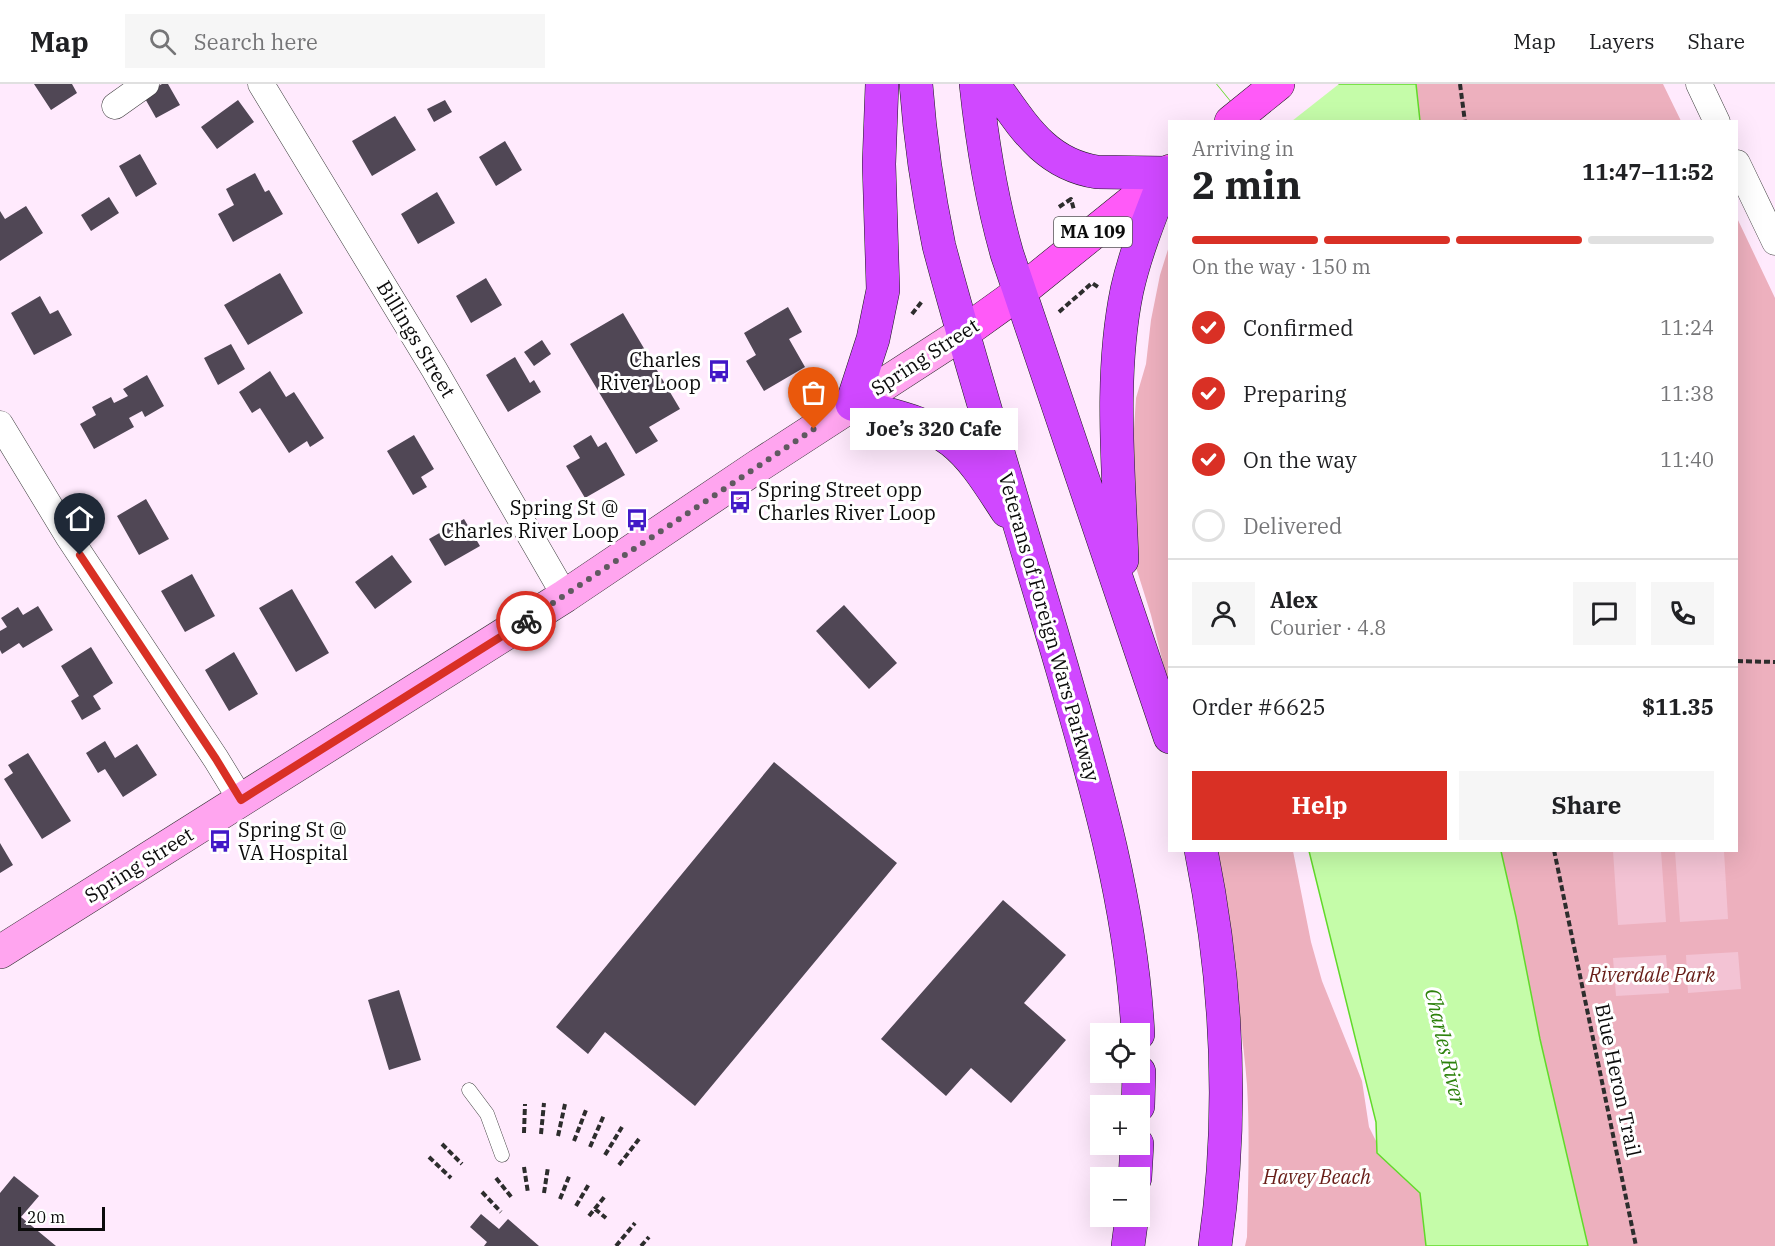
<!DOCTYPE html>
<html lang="en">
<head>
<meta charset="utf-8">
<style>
	:root { --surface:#fff; --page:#f6f6f6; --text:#202124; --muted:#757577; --line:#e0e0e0; --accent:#d93025 }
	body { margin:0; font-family:"IBM Plex Serif",serif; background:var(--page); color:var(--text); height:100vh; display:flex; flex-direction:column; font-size:22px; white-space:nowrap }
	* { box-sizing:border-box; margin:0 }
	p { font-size:20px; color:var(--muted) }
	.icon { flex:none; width:33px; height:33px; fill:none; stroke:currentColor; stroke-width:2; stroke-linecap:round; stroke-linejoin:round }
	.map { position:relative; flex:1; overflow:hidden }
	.panel { position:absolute; left:1168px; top:36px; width:570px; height:732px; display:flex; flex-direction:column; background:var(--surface); border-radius:0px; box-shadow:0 6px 24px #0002 }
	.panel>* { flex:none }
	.controls { position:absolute; left:1090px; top:939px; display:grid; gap:12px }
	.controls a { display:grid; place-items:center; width:60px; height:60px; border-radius:0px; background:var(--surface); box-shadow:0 6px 24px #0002; font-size:30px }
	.scale { position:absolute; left:18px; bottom:15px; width:87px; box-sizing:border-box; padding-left:6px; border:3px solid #0b0b0b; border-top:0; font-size:16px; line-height:21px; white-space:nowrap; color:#0b0b0b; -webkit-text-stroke:4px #fff; paint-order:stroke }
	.pin { position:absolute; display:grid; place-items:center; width:51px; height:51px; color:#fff; margin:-62px -26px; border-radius:50% 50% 50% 0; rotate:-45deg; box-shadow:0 0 6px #0007 }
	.pin .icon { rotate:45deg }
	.courier { position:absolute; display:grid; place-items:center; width:60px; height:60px; margin:-30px; border:4px solid #d93025; border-radius:50%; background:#fff; color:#222; box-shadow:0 2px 8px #0007 }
	.bubble { position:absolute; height:42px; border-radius:0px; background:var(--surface); box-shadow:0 6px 24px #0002; font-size:20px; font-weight:700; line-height:42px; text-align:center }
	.summary em { font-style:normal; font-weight:700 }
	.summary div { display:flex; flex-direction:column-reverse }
	.summary { display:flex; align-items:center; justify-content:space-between; height:102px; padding:0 24px }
	h1 { font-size:39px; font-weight:700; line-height:45px }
	.bar { display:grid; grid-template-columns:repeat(4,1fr); gap:9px 6px; align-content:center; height:72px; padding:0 24px }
	.bar i { height:8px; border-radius:4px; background:var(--line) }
	.bar .selected { background:var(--accent) }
	.bar p { grid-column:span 4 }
	.line { display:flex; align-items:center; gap:15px; padding:0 24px; border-top:2px solid var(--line) }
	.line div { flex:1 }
	.round { display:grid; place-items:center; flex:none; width:63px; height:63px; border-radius:0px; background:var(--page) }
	ol { padding:0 24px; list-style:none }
	li { display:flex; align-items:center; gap:18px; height:66px }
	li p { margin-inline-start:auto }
	li .icon { padding:6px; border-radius:50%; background:var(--accent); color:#fff; stroke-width:4 }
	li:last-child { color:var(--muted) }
	li i { width:33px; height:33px; border:3px solid var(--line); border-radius:50% }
	.primary-button { display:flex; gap:12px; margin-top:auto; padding:12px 24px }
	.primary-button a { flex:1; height:69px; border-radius:0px; background:var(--accent); color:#fff; font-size:24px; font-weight:700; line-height:69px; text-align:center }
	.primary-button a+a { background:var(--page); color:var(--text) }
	header { display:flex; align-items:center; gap:36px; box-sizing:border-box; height:84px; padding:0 30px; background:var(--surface); border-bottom:2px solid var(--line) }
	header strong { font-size:28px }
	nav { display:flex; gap:33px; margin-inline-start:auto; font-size:21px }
	.search { width:420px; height:54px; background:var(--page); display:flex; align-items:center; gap:15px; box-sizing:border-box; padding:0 21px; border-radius:0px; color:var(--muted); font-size:22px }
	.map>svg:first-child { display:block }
	.green { fill:#edb0be }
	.pitch { fill:#f3c3d4 }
	.water { fill:#c5fca9; stroke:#61d92a; stroke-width:1.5 }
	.pier { fill:#ffeafd }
	.building { fill:#504755 }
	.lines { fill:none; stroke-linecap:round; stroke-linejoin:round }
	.lane-casing { stroke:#3e3e3e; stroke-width:15 }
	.street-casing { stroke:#3e3e3e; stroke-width:27 }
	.secondary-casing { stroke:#2d2d2d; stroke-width:34 }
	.primary-casing { stroke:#1c1c1c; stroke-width:34 }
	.highway-casing { stroke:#1c1c1c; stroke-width:34 }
	.path { stroke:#2d2d2d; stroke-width:4; stroke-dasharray:6 3; stroke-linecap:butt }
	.lane { stroke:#fff; stroke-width:14 }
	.street { stroke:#fff; stroke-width:26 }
	.secondary { stroke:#ffa5ef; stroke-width:33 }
	.primary { stroke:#ff5af8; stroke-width:33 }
	.highway { stroke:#d048ff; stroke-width:33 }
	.done { stroke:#605960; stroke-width:6; stroke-dasharray:0 10.8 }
	.route { stroke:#d93025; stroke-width:8 }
	.labels { text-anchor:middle; stroke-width:6; stroke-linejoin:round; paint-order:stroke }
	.shield { fill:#fff; stroke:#545454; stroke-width:1.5 }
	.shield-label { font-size:18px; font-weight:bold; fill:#0b0b0b }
	.street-label { font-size:20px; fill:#0b0b0b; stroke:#fff }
	.poi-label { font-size:20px; fill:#0b0b0b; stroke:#fff; text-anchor:end }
	.park-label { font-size:20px; font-style:italic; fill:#681d17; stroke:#fff }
	.water-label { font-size:21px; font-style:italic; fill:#2d820c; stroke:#fff }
</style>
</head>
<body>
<header>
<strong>Map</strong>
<div class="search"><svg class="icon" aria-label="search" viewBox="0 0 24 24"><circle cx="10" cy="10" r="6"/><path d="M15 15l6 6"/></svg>Search here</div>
<nav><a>Map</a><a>Layers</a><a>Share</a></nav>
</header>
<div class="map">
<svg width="1775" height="1162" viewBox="0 0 1775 1162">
	<rect width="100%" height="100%" fill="#ffeafd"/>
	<path class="green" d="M1416 0H1663L1681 37H1420Z
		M1737 134 1775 214V1162H1588L1540 955 1516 833 1501 767 1737 766Z
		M1170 159V607L1151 531 1123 442 1133 360 1136 314 1146 280 1151 236 1160 191Z
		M1206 767H1293L1311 858 1322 897 1362 997 1369 1043 1386 1077 1420 1109 1426 1162H1245L1247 1153C1248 1102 1250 1052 1247 1001 1241 922 1223 844 1206 767Z"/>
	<path class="pitch" d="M1613 767H1661L1666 838 1618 841Z
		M1675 767H1724L1728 835 1680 838Z
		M1738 868 1741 905 1688 909 1686 871Z
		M1666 871 1669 909 1616 912 1613 874Z"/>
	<path class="water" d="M1217 0H1416L1420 37H1247Z
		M1309 767H1501L1516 833 1540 955 1588 1162H1426L1420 1109 1377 1069 1376 1038Z"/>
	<path class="pier" d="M1217 0H1339L1292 37H1247Z"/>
	<path class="building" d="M34 0H72L77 9 51 26Z
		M162 0H168L180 21 156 34 143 11Z
		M238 16 254 38 217 65 201 43Z
		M445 16 452 28 434 38 427 25Z
		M395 32 416 66 372 92 352 57Z
		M505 57 522 86 496 102 479 73Z
		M140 70 157 100 136 113 119 82Z
		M255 89 265 108 269 106 283 130 233 158 218 130 234 121 226 105Z
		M437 108 455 139 418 160 401 130Z
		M109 113 119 129 91 147 81 131Z
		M26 122 43 149 0 177V127L5 135Z
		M280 189 303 229 248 261 224 221Z
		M486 194 502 221 471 239 456 212Z
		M40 212 50 230 58 226 72 251 34 271 11 229Z
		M788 223 802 248 789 255 805 283 764 307 746 277 756 271 744 249Z
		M623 229 680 325 649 343 658 357 636 370 570 260Z
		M542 256 551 270 534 282 524 268Z
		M231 260 245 285 218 301 204 274Z
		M515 273 530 299 534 296 541 308 508 328 486 291Z
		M270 287 286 313 294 308 324 354 310 363 307 357 289 369 260 324 252 329 239 308Z
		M147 291 164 322 145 333 142 327 129 334 134 343 94 365 80 340 96 331 92 323 111 313 114 319 128 312 123 305Z
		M414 351 434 385 421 393 427 403 413 411 387 367Z
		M591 351 598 363 606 358 625 391 585 414 566 382 580 374 573 362Z
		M146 415 169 455 139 471 117 432Z
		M464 435 480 462 445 482 429 455Z
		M392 471 412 498 375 525 355 498Z
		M192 490 215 532 185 548 161 507Z
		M292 505 329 569 296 588 259 524Z
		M844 521 897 579 869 605 816 547Z
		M38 522 53 546 23 564 19 559 2 570 0 566V547L7 543 1 534 18 523 23 531Z
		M91 563 113 599 93 612 101 625 82 636 71 617 79 612 61 582Z
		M234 568 258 610 229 627 205 586Z
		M105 657 115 674 137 660 157 691 123 713 105 685 98 689 86 669Z
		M28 669 71 737 42 755 4 695 13 689 8 681Z
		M774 678 897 779 695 1022 605 948 588 970 556 943Z
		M0 759 13 781 0 789Z
		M1003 816 1066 871 1024 919 1066 956 1011 1019 971 984 946 1012 881 955Z
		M399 906 421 976 389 986 368 916Z
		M14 1092 39 1112 21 1133 56 1162H0V1109Z
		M481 1130 499 1145 508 1135 539 1162H484L487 1158 470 1143Z"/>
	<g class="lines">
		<g class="lane-casing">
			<path id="lane" d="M469 1006 487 1030 502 1071"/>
		</g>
		<g class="street-casing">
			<path id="street" d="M261 0 434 285 565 512
				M1699 0 1717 38
				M115 22 146 0
				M1737 79 1775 158
				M0 340 68 452 216 675 241 716"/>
		</g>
		<g class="secondary-casing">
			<path id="secondary" d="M0 868 565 512 758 382 963 249"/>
		</g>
		<g class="primary-casing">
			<path id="primary" d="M1231 38 1278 0
				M963 249 1020 208 1170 87"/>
		</g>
		<g class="highway-casing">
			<path id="highway" d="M882 0 879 80 883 206 873 255 852 320C883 330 926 337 952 357 975 375 991 403 1007 427
				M916 0C920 54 928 109 939 162 976 301 1020 439 1060 577 1096 701 1131 820 1138 950
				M976 0C982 57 991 114 1007 170L1170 653
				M993 0C1022 40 1044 80 1097 88L1167 89C1152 128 1136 166 1127 206 1109 293 1119 388 1122 476
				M1201 766C1227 896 1234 1031 1215 1162
				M1138 1022 1139 988
				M1135 1094 1137 1060
				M1128 1162 1132 1132"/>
		</g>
		<path class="path" d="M1460 0 1465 38
			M1059 123 1071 115 1074 126
			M1059 228 1092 199 1098 203
			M912 230 923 216
			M1737 577 1775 578
			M1554 766 1636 1162
			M524 1049 525 1020
			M541 1050 544 1019
			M558 1052 565 1020
			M574 1057 586 1026
			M442 1060 462 1080
			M590 1063 604 1031
			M605 1071 622 1043
			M429 1073 451 1094
			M619 1081 639 1055
			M524 1083 528 1109
			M496 1094 513 1115
			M482 1108 501 1128
			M544 1109 548 1083
			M560 1115 570 1090
			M576 1122 589 1100
			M595 1125 606 1134
			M589 1132 606 1111
			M616 1162 635 1139
			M641 1162 649 1153"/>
		<use href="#lane" class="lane"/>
		<use href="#street" class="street"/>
		<use href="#secondary" class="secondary"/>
		<use href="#primary" class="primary"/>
		<use href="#highway" class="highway"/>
	</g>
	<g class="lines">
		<path class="done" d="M526 537 814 345"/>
		<path class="route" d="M80 471 216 675 241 716 526 537"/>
	</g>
	<defs>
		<g id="bus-bare" transform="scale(1.8)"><path d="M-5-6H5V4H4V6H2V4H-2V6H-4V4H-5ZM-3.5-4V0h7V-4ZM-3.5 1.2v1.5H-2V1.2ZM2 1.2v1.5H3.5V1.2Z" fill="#4218c7" stroke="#fff" stroke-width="2.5" paint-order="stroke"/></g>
	</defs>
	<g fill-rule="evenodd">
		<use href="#bus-bare" x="719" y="287"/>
		<use href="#bus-bare" x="740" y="418"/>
		<use href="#bus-bare" x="637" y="436"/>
		<use href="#bus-bare" x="220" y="757"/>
	</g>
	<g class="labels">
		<rect class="shield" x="1054" y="133" width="78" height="30" rx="4.5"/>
		<g class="shield-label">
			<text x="1093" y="154">MA 109</text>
		</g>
		<g class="street-label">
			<text transform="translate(416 255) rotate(59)" y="7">Billings Street</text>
			<text transform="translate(925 273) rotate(-33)" y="7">Spring Street</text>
			<text transform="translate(1049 543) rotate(74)" y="7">Veterans of Foreign Wars Parkway</text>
			<text transform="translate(139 781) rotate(-32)" y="7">Spring Street</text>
			<text transform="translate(1618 996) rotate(78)" y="7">Blue Heron Trail</text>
		</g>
		<g class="poi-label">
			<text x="701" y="283">Charles<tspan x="701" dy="23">River Loop</tspan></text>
			<text x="758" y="413" text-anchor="start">Spring Street opp<tspan x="758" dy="23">Charles River Loop</tspan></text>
			<text x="619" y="431">Spring St @<tspan x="619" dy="23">Charles River Loop</tspan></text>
			<text x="238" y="753" text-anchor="start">Spring St @<tspan x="238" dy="23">VA Hospital</tspan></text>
		</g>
		<g class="park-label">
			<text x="1652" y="898">Riverdale Park</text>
			<text x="1317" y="1100">Havey Beach</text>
		</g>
		<g class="water-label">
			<text transform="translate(1445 963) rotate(77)" y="7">Charles River</text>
		</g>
	</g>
</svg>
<div class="controls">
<a><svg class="icon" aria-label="locate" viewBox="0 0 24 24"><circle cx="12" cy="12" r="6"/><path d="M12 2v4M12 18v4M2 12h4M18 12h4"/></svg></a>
<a>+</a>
<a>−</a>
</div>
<div class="scale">20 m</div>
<div class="pin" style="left:814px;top:345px;background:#ea580c"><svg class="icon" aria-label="bag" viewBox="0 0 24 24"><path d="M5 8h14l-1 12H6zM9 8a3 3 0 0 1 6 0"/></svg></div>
<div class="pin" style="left:80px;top:471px;background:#1f2937"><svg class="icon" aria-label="home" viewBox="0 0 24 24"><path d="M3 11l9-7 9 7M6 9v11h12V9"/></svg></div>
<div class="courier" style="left:526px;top:537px"><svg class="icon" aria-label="bike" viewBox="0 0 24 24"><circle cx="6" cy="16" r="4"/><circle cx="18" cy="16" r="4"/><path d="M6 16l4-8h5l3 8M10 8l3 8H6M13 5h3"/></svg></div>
<div class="bubble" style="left:850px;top:324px;width:168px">Joe’s 320 Cafe</div>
<section class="panel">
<div class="summary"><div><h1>2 min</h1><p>Arriving in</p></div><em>11:47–11:52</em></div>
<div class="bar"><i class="selected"></i><i class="selected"></i><i class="selected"></i><i></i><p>On the way · 150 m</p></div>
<ol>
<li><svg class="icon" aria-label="check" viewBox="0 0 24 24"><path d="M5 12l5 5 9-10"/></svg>Confirmed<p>11:24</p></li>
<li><svg class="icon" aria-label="check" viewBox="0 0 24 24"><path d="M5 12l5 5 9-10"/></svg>Preparing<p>11:38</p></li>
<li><svg class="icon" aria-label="check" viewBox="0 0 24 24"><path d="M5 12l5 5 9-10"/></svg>On the way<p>11:40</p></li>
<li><i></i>Delivered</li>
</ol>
<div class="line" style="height:108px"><a class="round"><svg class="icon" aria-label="person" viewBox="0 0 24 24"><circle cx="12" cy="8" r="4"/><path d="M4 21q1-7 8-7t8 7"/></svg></a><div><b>Alex</b><p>Courier · 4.8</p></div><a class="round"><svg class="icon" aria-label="chat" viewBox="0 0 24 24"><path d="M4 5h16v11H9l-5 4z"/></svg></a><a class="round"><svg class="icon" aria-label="phone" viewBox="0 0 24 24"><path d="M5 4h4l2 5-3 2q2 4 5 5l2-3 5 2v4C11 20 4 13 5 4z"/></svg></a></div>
<div class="line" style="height:78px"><div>Order #6625</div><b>$11.35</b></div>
<div class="primary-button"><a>Help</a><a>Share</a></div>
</section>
</div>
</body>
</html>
